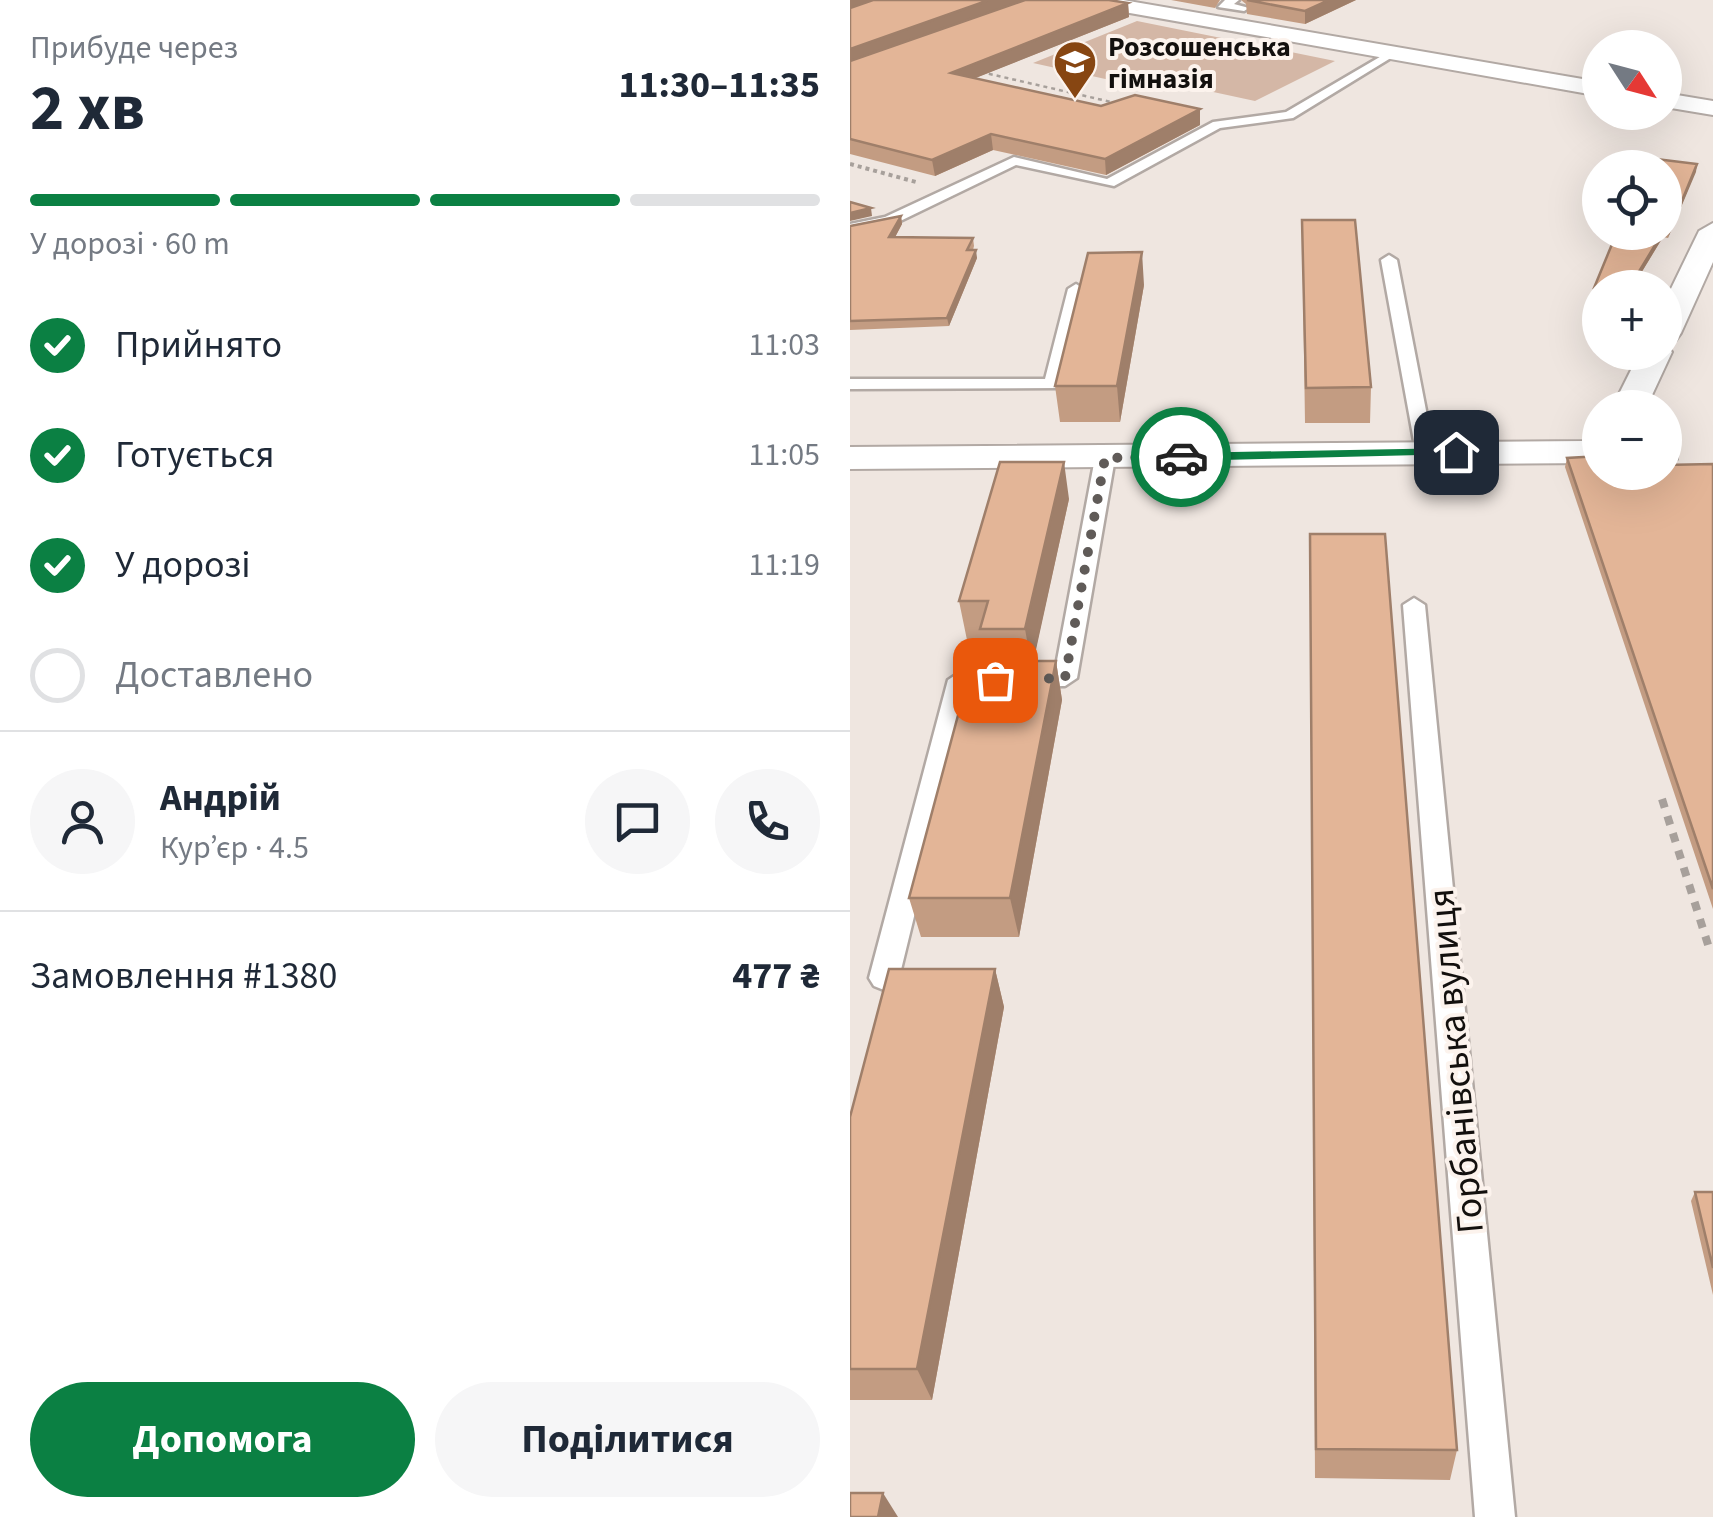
<!DOCTYPE html>
<html lang="uk">
<head>
<meta charset="utf-8">
<style>
	:root { --surface:#fff; --page:#f6f6f7; --text:#1f2937; --muted:#747a83; --line:#e0e1e3; --accent:#0b8043 }
	body { margin:0; font-family:"Source Sans 3",sans-serif; background:var(--page); color:var(--text); height:100vh; display:flex; flex-direction:column; font-size:38px; white-space:nowrap }
	* { box-sizing:border-box; margin:0 }
	p { font-size:32px; color:var(--muted) }
	.icon { flex:none; width:55px; height:55px; fill:none; stroke:currentColor; stroke-width:2; stroke-linecap:round; stroke-linejoin:round }
	.map { position:relative; flex:1; overflow:hidden }
	.details { display:flex; flex-direction:column; background:var(--surface); width:850px }
	.details>* { flex:none }
	.needle { width:65px; rotate:126deg }
	.buttons { position:absolute; left:732px; top:30px; display:grid; gap:20px }
	.buttons a { display:grid; place-items:center; width:100px; height:100px; border-radius:50%; background:var(--surface); box-shadow:0 10px 40px #0002; font-size:50px }
	.pin { position:absolute; display:grid; place-items:center; width:85px; height:85px; color:#fff; margin:-42px; border-radius:20px; box-shadow:0 5px 15px #0006 }
	.courier { position:absolute; display:grid; place-items:center; width:100px; height:100px; margin:-50px; border:8px solid #0b8043; border-radius:50%; background:#fff; color:#222; box-shadow:0 2px 12px #0007 }
	.headline em { font-style:normal; font-weight:700 }
	.headline div { display:flex; flex-direction:column-reverse }
	.headline { display:flex; align-items:center; justify-content:space-between; height:170px; padding:0 30px }
	h1 { font-size:65px; font-weight:700; line-height:75px }
	.bar { display:grid; grid-template-columns:repeat(4,1fr); gap:15px 10px; align-content:center; height:120px; padding:0 30px }
	.bar i { height:12px; border-radius:8px; background:var(--line) }
	.bar .selected { background:var(--accent) }
	.bar p { grid-column:span 4 }
	.line { display:flex; align-items:center; gap:25px; padding:0 30px; border-top:2px solid var(--line) }
	.line div { flex:1 }
	.round { display:grid; place-items:center; flex:none; width:105px; height:105px; border-radius:52px; background:var(--page) }
	ol { padding:0 30px; list-style:none }
	li { display:flex; align-items:center; gap:30px; height:110px }
	li p { margin-inline-start:auto }
	li .icon { padding:10px; border-radius:50%; background:var(--accent); color:#fff; stroke-width:4 }
	li:last-child { color:var(--muted) }
	li i { width:55px; height:55px; border:5px solid var(--line); border-radius:50% }
	.cta { display:flex; gap:20px; margin-top:auto; padding:20px 30px }
	.cta a { flex:1; height:115px; border-radius:60px; background:var(--accent); color:#fff; font-size:40px; font-weight:700; line-height:115px; text-align:center }
	.cta a+a { background:var(--page); color:var(--text) }
	main { display:flex; flex:1; min-height:0 }
	.map>svg:first-child { display:block }
	.green { fill:#d4b7a6 }
	.lines { fill:none; stroke-linecap:round; stroke-linejoin:round }
	.service-casing { stroke:#b2a9a4; stroke-width:5 }
	.minor-casing { stroke:#b2a9a4; stroke-width:4 }
	.path-far3 { stroke:#a7a09b; stroke-width:2.5; stroke-dasharray:4 4; stroke-linecap:butt }
	.path-far2 { stroke:#a7a09b; stroke-width:4; stroke-dasharray:4 4; stroke-linecap:butt }
	.path-far1 { stroke:#a7a09b; stroke-width:5; stroke-dasharray:5 5; stroke-linecap:butt }
	.path { stroke:#a7a09b; stroke-width:8; stroke-dasharray:9 9; stroke-linecap:butt }
	.service { fill:#fff; fill-rule:evenodd }
	.minor { fill:#fff; fill-rule:evenodd }
	.wall { fill:#c39c82 }
	.shaded-wall { fill:#9f7f6a }
	.building { fill:#e3b597; stroke:#9f7f6a; stroke-width:2.5 }
	.route { fill:#0b8043 }
	.done { stroke:#605b58; stroke-width:10; stroke-dasharray:0 18 }
	.labels { text-anchor:middle; stroke-width:8; stroke-linejoin:round; paint-order:stroke }
	.far-poi-label { font-size:28px; font-weight:bold; fill:#13100e; stroke:#fcf3ed; text-anchor:start }
	.near-street-label { font-size:38px; fill:#13100e; stroke:#fcf3ed }
</style>
</head>
<body>
<main>
<section class="details">
<div class="headline"><div><h1>2 хв</h1><p>Прибуде через</p></div><em>11:30–11:35</em></div>
<div class="bar"><i class="selected"></i><i class="selected"></i><i class="selected"></i><i></i><p>У дорозі · 60 m</p></div>
<ol>
<li><svg class="icon" aria-label="check" viewBox="0 0 24 24"><path d="M5 12l5 5 9-10"/></svg>Прийнято<p>11:03</p></li>
<li><svg class="icon" aria-label="check" viewBox="0 0 24 24"><path d="M5 12l5 5 9-10"/></svg>Готується<p>11:05</p></li>
<li><svg class="icon" aria-label="check" viewBox="0 0 24 24"><path d="M5 12l5 5 9-10"/></svg>У дорозі<p>11:19</p></li>
<li><i></i>Доставлено</li>
</ol>
<div class="line" style="height:180px"><a class="round"><svg class="icon" aria-label="person" viewBox="0 0 24 24"><circle cx="12" cy="8" r="4"/><path d="M4 21q1-7 8-7t8 7"/></svg></a><div><b>Андрій</b><p>Кур’єр · 4.5</p></div><a class="round"><svg class="icon" aria-label="chat" viewBox="0 0 24 24"><path d="M4 5h16v11H9l-5 4z"/></svg></a><a class="round"><svg class="icon" aria-label="phone" viewBox="0 0 24 24"><path d="M5 4h4l2 5-3 2q2 4 5 5l2-3 5 2v4C11 20 4 13 5 4z"/></svg></a></div>
<div class="line" style="height:130px"><div>Замовлення #1380</div><b>477 ₴</b></div>
<div class="cta"><a>Допомога</a><a>Поділитися</a></div>
</section>
<div class="map">
<svg width="863" height="1517" viewBox="0 0 863 1517">
	<rect width="100%" height="100%" fill="#efe6e0"/>
	<path class="green" d="M287 21 485 61 405 101 303 79 287 86 183 63Z"/>
	<g class="lines">
		<g class="service-casing">
			<path id="service" d="M375 0H389L384 4 399 8 394 11 368 7Z
				M540 51 544 56 443 118 370 128 264 186 166 165 44 224 0 232V224L35 217 164 157 257 179 363 122 436 112Z
				M539 255 547 260 584 452 575 458 566 452 531 260Z
				M226 284 234 289 208 388 0 389V379H195L218 289Z
				M255 452 265 458 227 678 215 686 120 687 49 978 44 986 34 990 24 986 19 978 98 680 110 672 205 671 245 458Z
				M564 598 575 605 665 1517H625L553 605Z"/>
		</g>
		<g class="minor-casing">
			<path id="minor" d="M231 0H273L750 82V96L240 6Z
				M815 93 863 101V115L815 107Z
				M863 223V262L831 333 826 340 815 342V301L849 231Z
				M815 345 822 352 796 408H762L790 352H815Z
				M750 434V461L744 463 0 469V447L734 441Z"/>
		</g>
		<path class="path-far3" d="M131 72 270 104"/>
		<path class="path-far2" d="M0 164 66 182"/>
		<path class="path-far1" d="M815 457 829 458"/>
		<path class="path" d="M812 799 860 951"/>
		<use href="#service" class="service"/>
		<use href="#minor" class="minor"/>
	</g>
	<path class="wall" d="M0 0 278 3 279 17 125 78 251 106 350 109V125L256 175 143 150 85 176 0 154Z
		M321 0H370L365 8Z
		M391 0H506L455 24 397 14 396 4Z
		M847 164 818 238 813 237 782 288H750V297L743 296 744 288 767 232H815V168Z
		M51 216 52 224 45 237 123 238 124 246 123 250 127 258 99 326 0 330V226Z
		M452 220 521 387 520 423H455Z
		M294 285 270 422H210L205 386Z
		M717 458 750 472 863 464V909L715 467Z
		M219 499 183 661H206L212 700 169 937H71L59 898 135 652 133 640H117L109 601Z
		M460 534 607 1450 600 1480 465 1478Z
		M145 969 154 1007 82 1400H0V1117Z
		M845 1192H863V1295L841 1201Z"/>
	<path class="shaded-wall" d="M0 0H23L0 10Z
		M139 0H178L0 64V49Z
		M479 0H506L455 24V11Z
		M278 3 279 17 103 87 101 73Z
		M350 109V125L256 175 255 159Z
		M141 134 143 150 85 176 82 160Z
		M847 164 846 172 818 238 820 230Z
		M21 208 22 216 0 221V213Z
		M51 216 52 224 41 245 39 237Z
		M813 232H814L813 237 782 288H779Z
		M126 250 127 258 99 326 97 318Z
		M292 252 294 285 270 422 267 386Z
		M214 462 219 499 182 668 175 629Z
		M206 661 212 700 169 937 160 898Z
		M145 969 154 1007 82 1400 67 1369Z
		M33 1493 48 1517H28Z"/>
	<path class="building" d="M23 0H139L0 49V8Z
		M175 0H259L278 3 101 73 251 106 285 95 350 109 255 159 141 134 82 160 0 139V61Z
		M397 0H479L455 11Z
		M806 159 847 164 820 230 815 229V168H801Z
		M0 202 21 208 0 213Z
		M51 216 39 237 123 238 117 250H126L97 318 0 321V226Z
		M452 220H505L521 387 456 388Z
		M767 232H813L779 288H744Z
		M292 252 267 386H205L238 253Z
		M750 456V472H815V465L863 464V889L717 458Z
		M150 462H214L175 629H130L138 601H109Z
		M460 534H535L607 1450 466 1449Z
		M170 651 168 661H206L160 898H59L125 652Z
		M39 969H145L67 1369H0V1117Z
		M845 1192H863V1268Z
		M0 1493H33L28 1517H0Z"/>
	<path class="route" d="M606 448 610 454 331 461 325 457 331 453Z"/>
	<g class="lines">
		<path class="done" d="M145 680 215 678 255 458 331 457"/>
	</g>
	<defs>
		<g id="school-pin" transform="scale(2.25)"><path d="M0 17L-7.5 6A9.5 9.5 0 1 1 7.5 6Z" fill="#874612" stroke="#fcf3ed"/><path d="M0-5L7-2L0 1L-7-2ZM-4 1L0 2.5L4 1V4Q0 6-4 4Z" fill="#fff"/></g>
	</defs>
	<g fill-rule="evenodd">
		<use href="#school-pin" x="225" y="62"/>
	</g>
	<g class="labels">
		<g class="far-poi-label">
			<text x="258" y="56">Розсошенська<tspan x="258" dy="32">гімназія</tspan></text>
		</g>
		<g class="near-street-label">
			<text transform="translate(605 1061) rotate(-95)" y="13">Горбанівська вулиця</text>
		</g>
	</g>
</svg>
<div class="buttons">
<a><svg class="needle" viewBox="-14 -14 28 28"><path d="M0-13l5 13h-10z" fill="#e53935"/><path d="M0 13l5-13h-10z" fill="#747a83"/></svg></a>
<a><svg class="icon" aria-label="locate" viewBox="0 0 24 24"><circle cx="12" cy="12" r="6"/><path d="M12 2v4M12 18v4M2 12h4M18 12h4"/></svg></a>
<a>+</a>
<a>−</a>
</div>
<div class="pin" style="left:145px;top:680px;background:#ea580c"><svg class="icon" aria-label="bag" viewBox="0 0 24 24"><path d="M5 8h14l-1 12H6zM9 8a3 3 0 0 1 6 0"/></svg></div>
<div class="pin" style="left:606px;top:452px;background:#1f2937"><svg class="icon" aria-label="home" viewBox="0 0 24 24"><path d="M3 11l9-7 9 7M6 9v11h12V9"/></svg></div>
<div class="courier" style="left:331px;top:457px"><svg class="icon" aria-label="car" viewBox="0 0 24 24"><path d="M5 17H2v-5l4-1 3-4h7l3 4 3 1v5h-3M9 17h6M6 11h13"/><circle cx="7" cy="17" r="2"/><circle cx="17" cy="17" r="2"/></svg></div>
</div>
</main>
</body>
</html>
